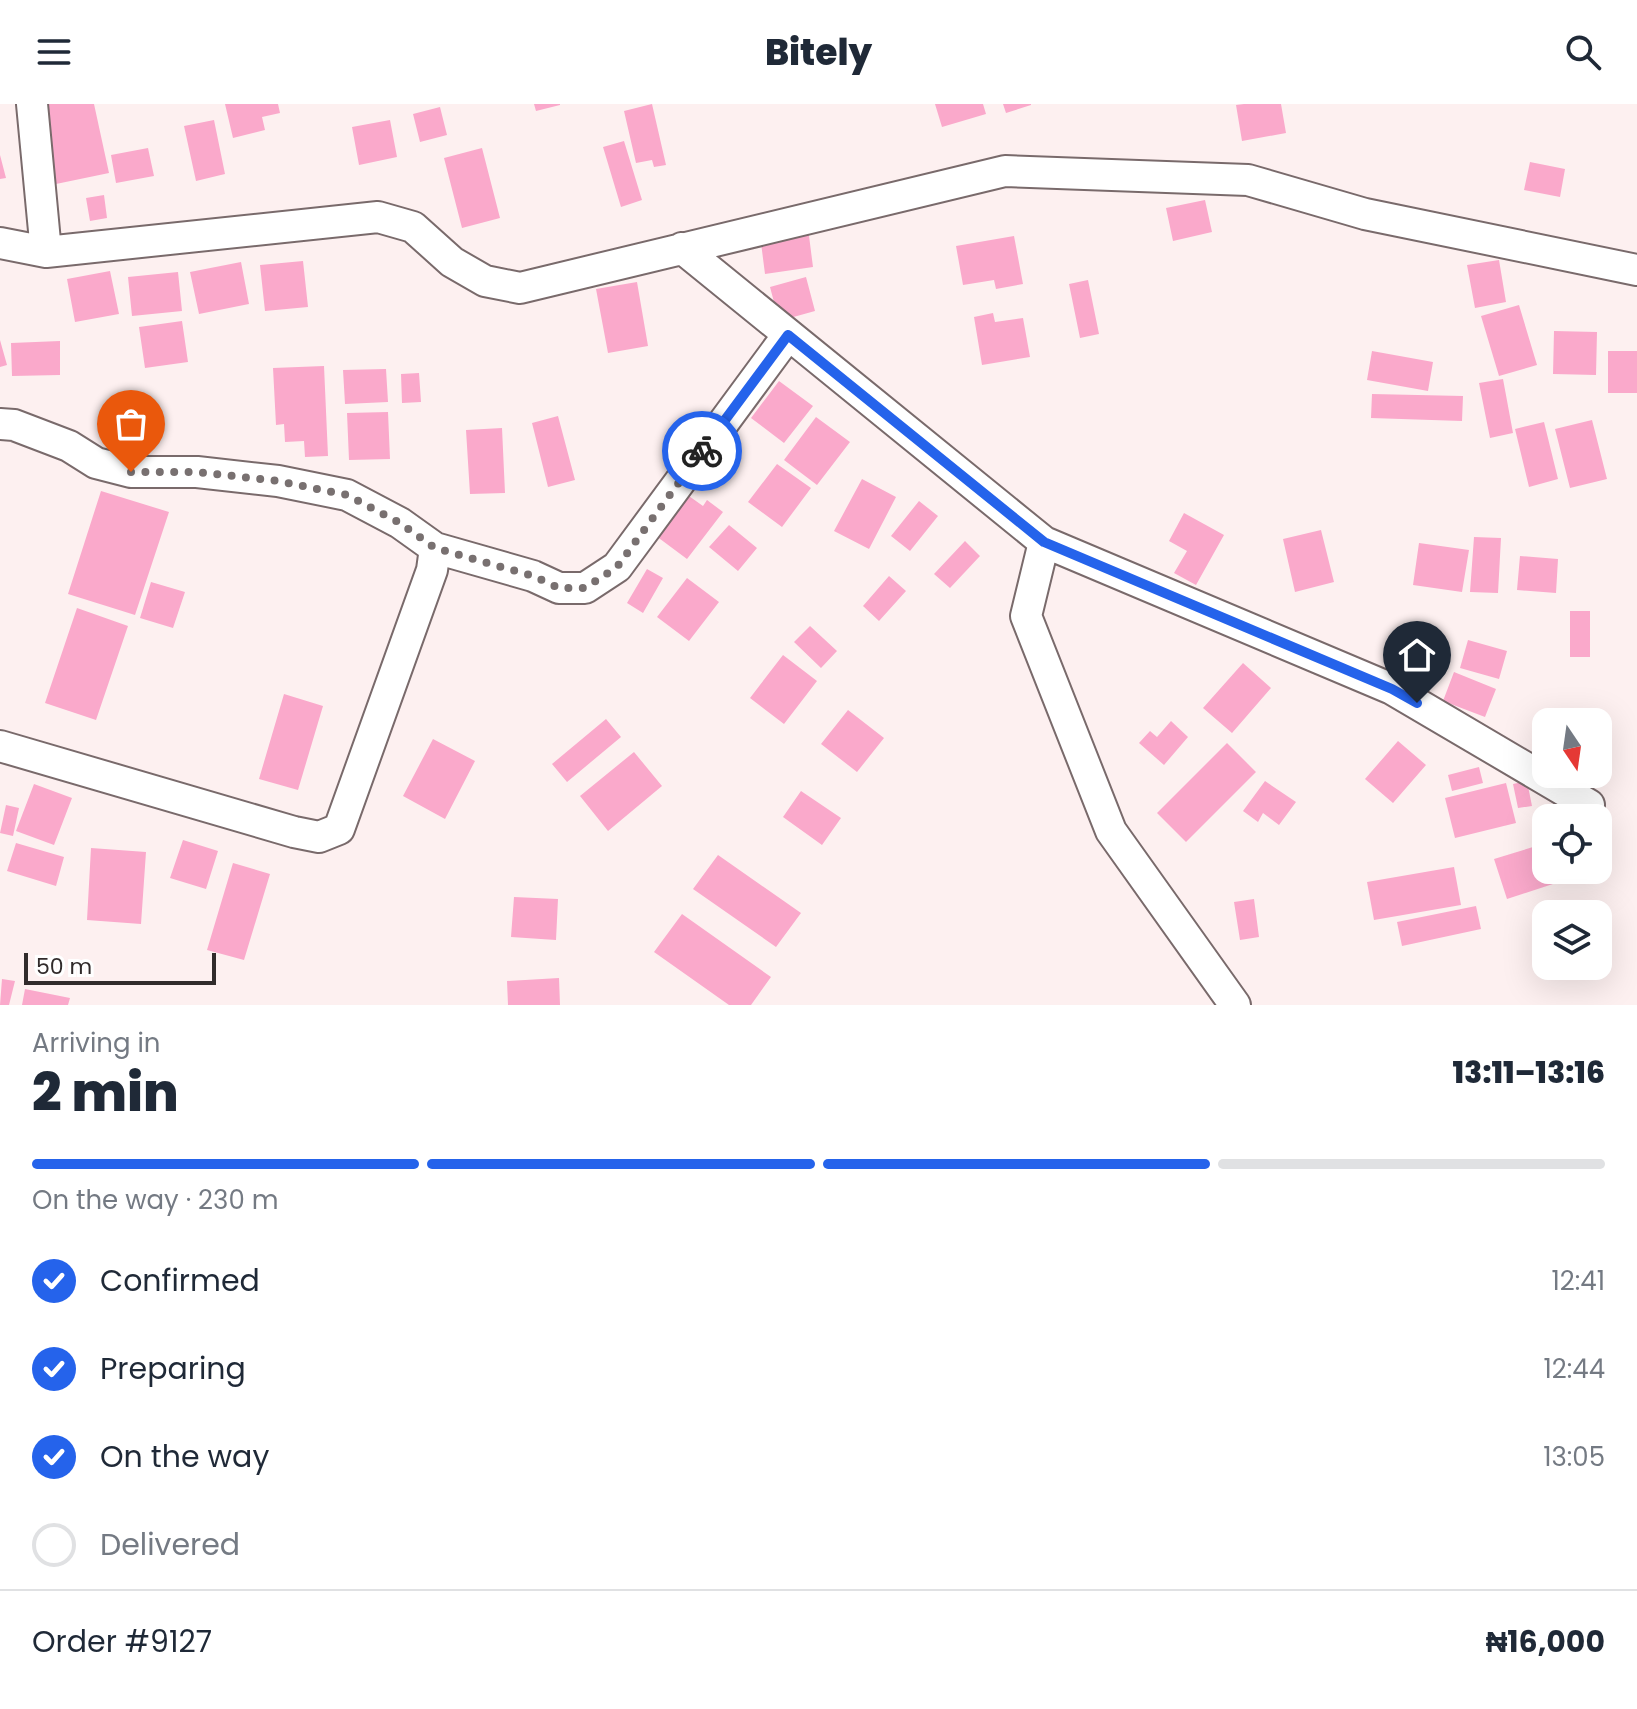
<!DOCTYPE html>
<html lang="en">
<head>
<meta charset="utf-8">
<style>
	:root { --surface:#fff; --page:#f6f6f7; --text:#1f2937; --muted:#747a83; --line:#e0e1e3; --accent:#2563eb }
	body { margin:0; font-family:Poppins,sans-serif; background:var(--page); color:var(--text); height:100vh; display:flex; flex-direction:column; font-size:30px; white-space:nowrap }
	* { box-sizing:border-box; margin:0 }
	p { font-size:26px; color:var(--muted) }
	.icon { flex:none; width:44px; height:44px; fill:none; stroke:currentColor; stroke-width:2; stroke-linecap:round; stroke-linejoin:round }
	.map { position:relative; height:901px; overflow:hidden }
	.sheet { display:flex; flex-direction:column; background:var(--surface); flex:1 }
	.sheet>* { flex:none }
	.needle { width:52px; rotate:167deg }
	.controls { position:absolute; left:1532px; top:604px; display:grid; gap:16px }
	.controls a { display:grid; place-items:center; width:80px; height:80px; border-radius:16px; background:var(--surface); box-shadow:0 8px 32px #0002; font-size:40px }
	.scale { position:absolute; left:24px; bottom:20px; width:192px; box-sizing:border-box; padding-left:8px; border:4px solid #312b2b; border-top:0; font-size:22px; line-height:28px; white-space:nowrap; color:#312b2b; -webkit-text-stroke:6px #fff; paint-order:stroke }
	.pin { position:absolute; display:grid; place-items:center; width:68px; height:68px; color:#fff; margin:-82px -34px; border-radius:50% 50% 50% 0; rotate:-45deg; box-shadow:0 0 8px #0007 }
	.pin .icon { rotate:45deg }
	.courier { position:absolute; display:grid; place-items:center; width:80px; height:80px; margin:-40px; border:6px solid #2563eb; border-radius:50%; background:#fff; color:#222; box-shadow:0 2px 10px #0007 }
	.head em { font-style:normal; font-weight:800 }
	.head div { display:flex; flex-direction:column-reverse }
	.head { display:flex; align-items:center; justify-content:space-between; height:136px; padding:0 32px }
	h1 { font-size:52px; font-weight:800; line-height:60px }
	.bar { display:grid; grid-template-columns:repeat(4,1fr); gap:12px 8px; align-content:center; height:96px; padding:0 32px }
	.bar i { height:10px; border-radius:6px; background:var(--line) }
	.bar .current { background:var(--accent) }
	.bar p { grid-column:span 4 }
	.line { display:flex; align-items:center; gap:20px; padding:0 32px; border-top:2px solid var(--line) }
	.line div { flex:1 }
	ol { padding:0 32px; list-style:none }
	li { display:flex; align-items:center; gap:24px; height:88px }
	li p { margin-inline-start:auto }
	li .icon { padding:8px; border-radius:50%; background:var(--accent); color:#fff; stroke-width:4 }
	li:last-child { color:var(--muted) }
	li i { width:44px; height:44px; border:4px solid var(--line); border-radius:50% }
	header { display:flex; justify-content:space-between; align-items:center; height:104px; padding:0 32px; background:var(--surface); font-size:36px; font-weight:800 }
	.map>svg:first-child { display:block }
	.building { fill:#faa9cb }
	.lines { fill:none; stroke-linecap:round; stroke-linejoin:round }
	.street-casing { stroke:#796a6b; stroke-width:34 }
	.street { stroke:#fff; stroke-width:30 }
	.done { stroke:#787070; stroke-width:8; stroke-dasharray:0 14.4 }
	.route { stroke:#2563eb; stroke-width:10 }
</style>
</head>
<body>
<header><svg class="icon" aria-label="menu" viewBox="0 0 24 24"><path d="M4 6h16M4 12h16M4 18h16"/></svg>Bitely<svg class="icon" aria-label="search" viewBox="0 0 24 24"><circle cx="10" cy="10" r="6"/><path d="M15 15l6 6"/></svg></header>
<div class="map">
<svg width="1637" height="901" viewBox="0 0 1637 901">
	<rect width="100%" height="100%" fill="#fdf0f0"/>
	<path class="building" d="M38 0H94L109 69 56 80Z
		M225 0H278L280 9 262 13 265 26 233 34Z
		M534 0H560V1L536 7Z
		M652 0 666 61 654 63 652 56 636 59 624 7Z
		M935 0H983L986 10 942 23Z
		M1003 0H1031V1L1006 9Z
		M1244 0H1281L1286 29 1242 37 1236 1Z
		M440 3 447 31 420 38 413 10Z
		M214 16 225 70 196 77 184 22Z
		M390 16 397 53 359 61 352 23Z
		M624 37 642 96 621 103 603 43Z
		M148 44 154 72 116 79 111 51Z
		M482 44 500 114 462 124 444 54Z
		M0 51 6 74 0 75Z
		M1530 58 1565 65 1560 93 1524 86Z
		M104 91 107 114 90 117 86 94Z
		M1205 96 1212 128 1173 137 1166 104Z
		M808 124 813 163 765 170 760 131Z
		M1014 132 1023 180 996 185 994 176 963 181 956 142Z
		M1499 156 1506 198 1475 204 1467 161Z
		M303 157 308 203 265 207 260 161Z
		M241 158 249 200 199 210 190 168Z
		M110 167 119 210 75 218 67 175Z
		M178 168 182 207 132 212 128 173Z
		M806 173 815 207 779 217 770 183Z
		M1088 176 1099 230 1080 234 1069 180Z
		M637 178 648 242 608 249 596 185Z
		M1519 201 1537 261 1499 272 1481 212Z
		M993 209 995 218 1023 214 1030 253 982 261 974 213Z
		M182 217 188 258 145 264 139 223Z
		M1554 227 1597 228 1596 271 1553 270Z
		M0 236 7 261 0 263Z
		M60 237V271L12 272 11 239Z
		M1372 247 1433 258 1428 287 1367 276Z
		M1608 247H1637V289H1608Z
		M324 262 328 352 305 353 304 337 285 338 284 320 276 321 273 264Z
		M386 265 388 298 345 300 343 266Z
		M419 269 421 298 402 299 401 270Z
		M1503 275 1513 329 1490 334 1479 279Z
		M779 277 813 302 784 339 751 314Z
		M1372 290 1463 292 1462 317 1371 314Z
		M388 308 390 355 349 356 347 309Z
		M558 312 575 376 548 383 532 319Z
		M816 313 850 338 817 381 784 356Z
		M1592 316 1607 375 1570 384 1555 325Z
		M1544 318 1558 375 1529 383 1515 325Z
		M502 324 505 389 470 390 466 326Z
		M777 360 811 384 782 423 748 398Z
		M862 375 896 393 869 445 834 427Z
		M679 385 703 402 707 396 723 408 687 455 648 426Z
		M101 387 169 408 135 511 68 490Z
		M919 397 938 412 910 447 891 432Z
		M1184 409 1224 431 1196 481 1174 469 1187 447 1169 437Z
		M729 421 757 444 738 467 709 443Z
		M1321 426 1334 478 1295 488 1283 435Z
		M1474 433 1501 434 1498 489 1470 488Z
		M965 437 980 452 950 484 934 470Z
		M1419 439 1469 446 1462 488 1413 481Z
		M1520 452 1558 455 1556 489 1517 486Z
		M647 465 663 474 643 509 627 499Z
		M889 472 906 487 879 517 863 502Z
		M687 474 719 498 689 537 657 513Z
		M151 478 185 488 173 524 140 514Z
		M77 504 128 522 96 616 45 599Z
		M1570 507H1590V553H1570Z
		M810 522 837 547 821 564 794 538Z
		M1468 536 1507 547 1499 575 1460 564Z
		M783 551 817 577 784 620 750 594Z
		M1243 559 1271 584 1232 629 1203 604Z
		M1454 568 1496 585 1485 613 1443 597Z
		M284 590 323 602 298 686 259 675Z
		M848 606 884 634 857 668 821 640Z
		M606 615 621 633 567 678 552 660Z
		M1171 617 1188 633 1164 661 1139 639 1150 627 1157 633Z
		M433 635 475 657 445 715 403 692Z
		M1398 637 1426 661 1393 699 1365 675Z
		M1227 639 1256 668 1186 738 1157 709Z
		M634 648 662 682 608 727 580 692Z
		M1479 663 1483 679 1452 687 1448 671Z
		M1265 677 1296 698 1279 721 1263 709 1258 718 1243 707Z
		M1527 677 1532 702 1518 704 1513 680Z
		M1506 679 1516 719 1455 734 1445 694Z
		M34 680 72 694 54 741 16 727Z
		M801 687 841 714 822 741 783 713Z
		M6 701 19 704 13 732 0 729Z
		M183 736 218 747 206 785 170 774Z
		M16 739 64 753 56 782 7 767Z
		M1546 739V766H1569L1570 769 1557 772 1559 778 1507 795 1494 755Z
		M91 744 146 748 141 820 87 816Z
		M718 751 801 809 776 843 693 785Z
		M233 759 270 770 244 856 207 846Z
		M1454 763 1461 801 1374 816 1367 778Z
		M514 793 558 795 556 836 511 833Z
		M1254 795 1259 833 1240 836 1234 798Z
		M1476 802 1481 825 1402 842 1397 818Z
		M682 810 771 873 751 901H729L654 848Z
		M559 874 560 901H508L507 877Z
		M2 875 15 877 9 901H0Z
		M25 885 70 894 68 901H22Z"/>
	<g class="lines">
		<g class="street-casing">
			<path id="street" d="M32 0 46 148
				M0 139 46 148 378 113 413 123 452 158 485 177 520 184 1005 67 1248 76 1365 110 1637 166
				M682 144 1044 438 1392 585 1589 701
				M0 320 14 321 69 342 96 359 131 368H197L278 377 347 391 400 419 435 444 432 466 339 725 319 733 294 728 0 642
				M1044 438 1026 512 1111 727 1235 901
				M435 444 533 472 559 484H585L617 463 788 231"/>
		</g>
		<use href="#street" class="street"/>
	</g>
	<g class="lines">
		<path class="done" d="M131 368H197L278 377 347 391 400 419 435 444 533 472 559 484H585L617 463 702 347"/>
		<path class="route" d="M702 347 788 231 1044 438 1392 585 1417 599"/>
	</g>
</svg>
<div class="controls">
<a><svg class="needle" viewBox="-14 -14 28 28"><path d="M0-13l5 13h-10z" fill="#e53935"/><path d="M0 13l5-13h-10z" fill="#747a83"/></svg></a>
<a><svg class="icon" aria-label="locate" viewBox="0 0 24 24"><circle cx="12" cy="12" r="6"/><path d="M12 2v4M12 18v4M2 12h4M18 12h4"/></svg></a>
<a><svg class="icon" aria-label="layers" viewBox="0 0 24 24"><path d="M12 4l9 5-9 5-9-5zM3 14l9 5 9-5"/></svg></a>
</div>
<div class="scale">50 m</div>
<div class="pin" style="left:131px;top:368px;background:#ea580c"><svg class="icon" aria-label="bag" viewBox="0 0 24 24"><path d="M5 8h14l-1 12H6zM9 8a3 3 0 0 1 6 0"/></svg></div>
<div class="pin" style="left:1417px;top:599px;background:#1f2937"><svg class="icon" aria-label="home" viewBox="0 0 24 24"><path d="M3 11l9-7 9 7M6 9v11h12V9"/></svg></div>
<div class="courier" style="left:702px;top:347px"><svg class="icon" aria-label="bike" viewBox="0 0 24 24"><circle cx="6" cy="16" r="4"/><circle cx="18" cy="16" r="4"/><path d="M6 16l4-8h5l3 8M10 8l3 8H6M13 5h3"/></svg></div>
</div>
<section class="sheet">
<div class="head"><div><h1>2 min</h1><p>Arriving in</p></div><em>13:11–13:16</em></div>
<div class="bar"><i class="current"></i><i class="current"></i><i class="current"></i><i></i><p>On the way · 230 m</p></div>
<ol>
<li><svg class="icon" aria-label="check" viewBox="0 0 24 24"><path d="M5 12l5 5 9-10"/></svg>Confirmed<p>12:41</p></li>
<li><svg class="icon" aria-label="check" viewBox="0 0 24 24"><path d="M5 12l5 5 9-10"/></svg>Preparing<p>12:44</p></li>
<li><svg class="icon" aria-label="check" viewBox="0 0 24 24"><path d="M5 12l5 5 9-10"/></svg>On the way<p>13:05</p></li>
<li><i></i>Delivered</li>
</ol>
<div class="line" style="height:104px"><div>Order #9127</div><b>₦16,000</b></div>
</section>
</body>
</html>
